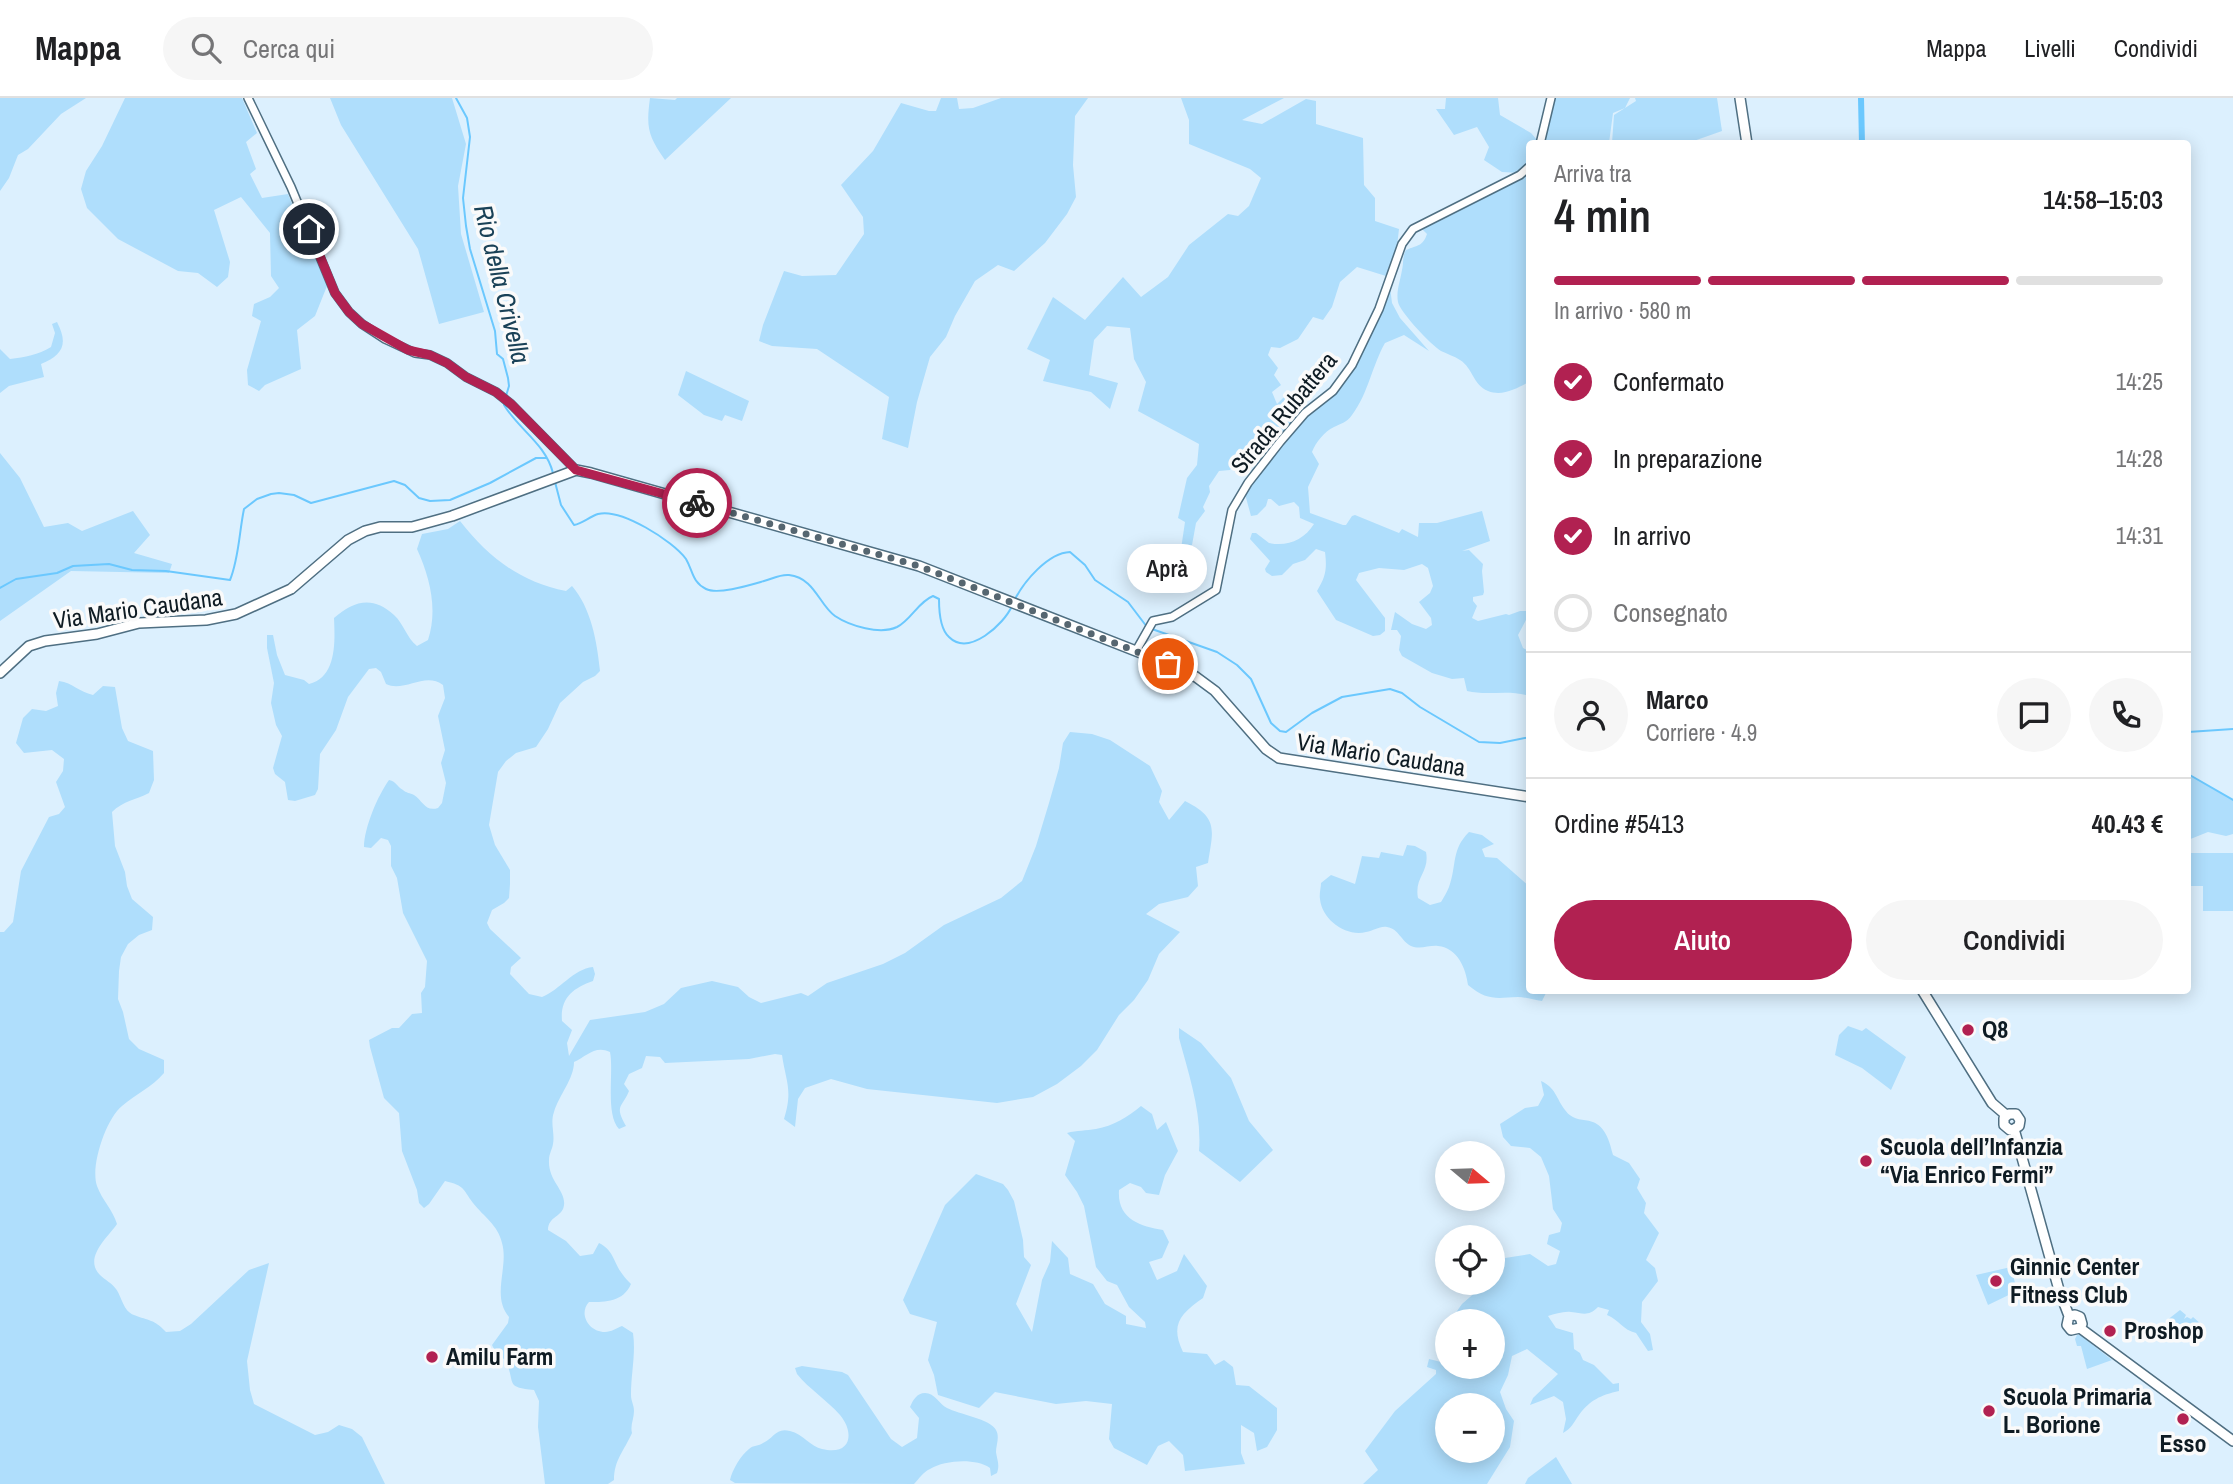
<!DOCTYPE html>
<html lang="it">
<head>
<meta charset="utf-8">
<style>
	:root { --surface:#fff; --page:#f6f6f6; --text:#202124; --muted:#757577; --line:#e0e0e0; --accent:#b12151 }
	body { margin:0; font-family:"Archivo Narrow",sans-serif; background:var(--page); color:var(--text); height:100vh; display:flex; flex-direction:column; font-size:26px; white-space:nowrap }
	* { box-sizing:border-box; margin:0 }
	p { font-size:23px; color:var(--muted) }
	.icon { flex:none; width:38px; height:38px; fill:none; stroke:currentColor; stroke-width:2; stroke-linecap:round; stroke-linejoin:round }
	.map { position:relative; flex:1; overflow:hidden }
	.panel { position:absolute; left:1526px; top:42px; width:665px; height:854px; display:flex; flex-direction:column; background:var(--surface); border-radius:7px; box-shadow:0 4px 18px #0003 }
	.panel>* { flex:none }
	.needle { width:46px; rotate:109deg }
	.tools { position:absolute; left:1435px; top:1043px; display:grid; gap:14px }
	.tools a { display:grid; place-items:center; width:70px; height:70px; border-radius:50%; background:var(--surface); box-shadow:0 4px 18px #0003; font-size:35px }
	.pin { position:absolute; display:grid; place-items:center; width:60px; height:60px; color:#fff; margin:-30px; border:4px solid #fff; border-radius:50%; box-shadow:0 2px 7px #0007 }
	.courier { position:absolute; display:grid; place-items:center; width:70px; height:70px; margin:-35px; border:5px solid #b12151; border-radius:50%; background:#fff; color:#222; box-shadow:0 2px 9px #0007 }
	.bubble { position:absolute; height:49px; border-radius:24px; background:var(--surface); box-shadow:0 4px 18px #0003; font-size:23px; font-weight:600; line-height:49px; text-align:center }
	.headline em { font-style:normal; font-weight:600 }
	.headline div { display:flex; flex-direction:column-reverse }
	.headline { display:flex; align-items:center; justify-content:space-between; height:119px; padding:0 28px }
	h1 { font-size:46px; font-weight:600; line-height:52px }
	.bar { display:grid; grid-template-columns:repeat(4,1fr); gap:10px 7px; align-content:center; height:84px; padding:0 28px }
	.bar i { height:9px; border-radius:5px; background:var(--line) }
	.bar .on { background:var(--accent) }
	.bar p { grid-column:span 4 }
	.line { display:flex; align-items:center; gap:18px; padding:0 28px; border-top:2px solid var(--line) }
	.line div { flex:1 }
	.round { display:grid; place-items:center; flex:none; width:74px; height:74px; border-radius:37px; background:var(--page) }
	ol { padding:0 28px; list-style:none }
	li { display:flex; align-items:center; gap:21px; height:77px }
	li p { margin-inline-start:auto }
	li .icon { padding:7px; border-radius:50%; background:var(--accent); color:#fff; stroke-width:4 }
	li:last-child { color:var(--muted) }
	li i { width:38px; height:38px; border:4px solid var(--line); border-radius:50% }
	.action { display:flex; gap:14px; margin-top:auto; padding:14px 28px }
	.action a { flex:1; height:80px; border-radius:42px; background:var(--accent); color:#fff; font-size:28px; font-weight:600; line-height:80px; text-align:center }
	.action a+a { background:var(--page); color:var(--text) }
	header { display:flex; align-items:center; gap:42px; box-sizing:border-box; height:98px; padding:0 35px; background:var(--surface); border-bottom:2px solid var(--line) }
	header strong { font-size:33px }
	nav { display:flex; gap:38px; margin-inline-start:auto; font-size:24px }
	.search { width:490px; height:63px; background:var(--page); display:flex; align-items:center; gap:18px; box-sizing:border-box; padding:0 24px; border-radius:38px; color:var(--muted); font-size:26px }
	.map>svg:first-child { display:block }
	.green { fill:#afdefc; fill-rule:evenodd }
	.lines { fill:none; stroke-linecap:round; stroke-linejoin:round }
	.stream { stroke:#6bc8fe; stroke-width:2 }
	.canal { stroke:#6bc8fe; stroke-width:6 }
	.minor-casing { stroke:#4f6f82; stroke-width:10 }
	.major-casing { stroke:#4f6f82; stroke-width:12 }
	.minor { stroke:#fff; stroke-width:7 }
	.major { stroke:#fff; stroke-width:9 }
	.done { stroke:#566670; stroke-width:7; stroke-dasharray:0 12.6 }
	.route { stroke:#b12151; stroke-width:9 }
	.poi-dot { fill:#b12151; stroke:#fafafa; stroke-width:2.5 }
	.labels { text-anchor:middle; stroke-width:7; stroke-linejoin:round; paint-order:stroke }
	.street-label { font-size:24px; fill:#0e1b23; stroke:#fafafa }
	.poi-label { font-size:24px; font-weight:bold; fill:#0e1b23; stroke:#fafafa; text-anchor:start }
	.water-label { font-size:26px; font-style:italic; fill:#194157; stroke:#fafafa }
</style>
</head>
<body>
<header>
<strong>Mappa</strong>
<div class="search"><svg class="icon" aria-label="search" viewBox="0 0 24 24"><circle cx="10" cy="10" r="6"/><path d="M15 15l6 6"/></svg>Cerca qui</div>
<nav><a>Mappa</a><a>Livelli</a><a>Condividi</a></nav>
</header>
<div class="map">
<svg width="2233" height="1386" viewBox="0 0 2233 1386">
	<rect width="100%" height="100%" fill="#dcf0fe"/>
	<path class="green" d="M0 0H86L61 16 28 51 18 57 9 80 0 93Z
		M125 0H242L257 35 246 44 256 71 250 76 262 100 288 96 327 188 315 218 297 232 301 271 265 287 259 293 248 287 247 272 261 223 252 218 254 206 270 199 279 190 271 178 270 135 241 99 214 112 230 164 228 179 217 189 198 175 178 173 118 141 87 110 81 91 86 73 102 48Z
		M330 0H452L466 46 458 88 461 136 484 214 439 226 418 151 341 27Z
		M650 0 675 2 677 0H731L665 62C648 38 646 30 650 0Z
		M941 0H957L959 11 973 10 1001 0H1088L1075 18 1073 67 1076 99 1067 116 1045 145 1014 173 998 167 975 183 955 218 946 239 930 259 917 304 908 350 882 341 889 299 817 251 772 248 759 243 763 227 784 173 802 178 836 177 864 136 863 119 841 87 873 53 901 5 929 13H936Z
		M1181 0H1284L1242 22 1262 26 1306 1 1316 3V26L1363 40 1364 87 1375 100V123L1399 131 1397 148 1386 178 1357 169 1340 184 1332 209 1323 222 1313 219 1298 241 1280 250 1271 249 1268 257 1278 270 1274 277 1281 287 1272 294 1277 306 1288 295 1300 313 1273 347 1257 336 1230 372 1219 373 1209 388 1210 394 1203 409 1205 413 1196 425 1192 447 1181 451 1185 424 1178 420 1187 380 1197 367 1199 346 1138 313 1146 284 1134 261 1130 230 1107 228 1094 242 1089 277 1118 285 1110 311 1091 294 1043 283 1050 262 1027 251 1053 199 1085 222 1123 179 1141 199 1168 179 1189 147 1228 116 1238 118 1249 108 1261 80 1250 71 1189 46V22Z
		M1446 0H1498L1500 17 1531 35 1537 42 1536 45 1530 46C1529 59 1530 65 1520 75L1502 74 1484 62 1489 49 1477 29 1454 37 1436 11H1445Z
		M1555 0H1630L1625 10 1613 15 1609 45H1544Z
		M1635 0H1717L1722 33 1688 45H1612L1614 17 1636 3Z
		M1529 73V284C1517 290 1503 299 1488 293 1473 287 1473 270 1460 262 1454 258 1447 256 1441 253 1431 247 1400 214 1398 204 1396 193 1400 184 1402 172 1404 164 1402 159 1406 152 1418 147 1423 148 1427 136L1419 128 1521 79Z
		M1390 189 1392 205 1400 220 1429 253 1404 237 1385 245C1372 268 1368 296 1352 317 1346 325 1342 325 1334 329 1324 334 1316 344 1312 354L1319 366 1308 389 1310 415 1343 427H1346L1352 418 1355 417 1399 435 1402 431 1418 439 1419 425H1437L1482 413 1490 443 1462 453 1469 452 1483 466 1482 473 1484 494 1483 497 1473 499V503L1477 508 1472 520 1478 523 1506 516 1509 517 1520 513H1526L1527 520 1518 537 1523 550 1529 553V598C1509 591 1488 598 1467 593L1464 580 1452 581 1432 575 1402 558 1399 552 1401 538 1397 532H1391L1395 514 1412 526 1426 531 1432 527 1431 520 1419 504 1430 495 1433 488 1428 470 1422 466 1404 472 1379 470 1359 475 1356 482 1385 520V533L1380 537 1373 538 1336 522 1317 493C1326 478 1327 471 1325 454L1316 451 1305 462 1293 466 1282 477 1272 478 1266 474 1265 471 1270 463 1250 441 1252 435H1256L1269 445C1287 449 1304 442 1314 426L1300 420 1299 409 1294 404 1279 408 1271 401H1268L1266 408 1257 417 1251 418 1245 396 1273 356 1309 316 1339 292 1357 263Z
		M57 224C69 247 62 257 41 266L44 279 9 288 0 295V251L10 261C25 259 38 257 51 249L55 235 52 226Z
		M686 273 749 303 742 323 725 317 722 323 704 317 678 297Z
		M0 355 20 380 44 429 68 425 82 433 133 413 150 437 134 455 172 466 169 475 71 473 0 523Z
		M460 423C488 459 520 484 566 493L572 488C591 510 597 543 600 573L595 578 583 584 560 605 548 631 536 649 516 655 506 663 498 674 489 727 495 747 510 772V786L509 800 504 805 492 812 487 825 490 831 521 860 511 869 510 876 529 896 542 899C560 892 573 871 593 869L595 876 593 883C573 890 560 900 562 923L572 932 567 945 569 958 590 922 645 914 664 906 681 890 712 883 738 889 749 899 761 905 801 895 808 898 827 885 883 866 905 855 944 827 1001 800 1022 783 1036 748 1049 705 1059 670 1063 645 1070 634 1092 636 1110 642 1150 668 1162 693 1159 704 1169 722 1185 703C1219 720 1213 732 1208 765L1196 769 1198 788 1188 799 1159 806 1146 816 1180 834 1159 856 1148 882 1134 902 1119 917 1097 952 1081 968 1057 986 1033 999 997 1005 867 991 831 981 805 990 798 1001 795 1029 784 1021C793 992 786 984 782 957L775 956 749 961 665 965 660 959 646 958 642 970 629 976 624 986 629 993C622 1010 614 1007 626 1028L619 1031C605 1016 614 974 610 954 595 947 587 958 574 964 574 981 559 997 554 1014 550 1025 555 1035 553 1046 552 1052 549 1056 549 1062 548 1083 566 1092 564 1107 563 1119 548 1118 548 1132L566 1143 580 1158 593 1156 599 1145C614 1152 614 1166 623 1177 625 1180 628 1183 631 1186 623 1204 606 1204 589 1204 578 1216 589 1234 605 1234 611 1234 617 1230 622 1228L633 1235C636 1256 631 1275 631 1297 631 1303 634 1307 634 1313 634 1321 630 1327 632 1335 624 1353 614 1362 614 1382L608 1386H545L538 1329 539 1303 534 1292C504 1289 516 1285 506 1264 503 1258 495 1255 492 1247L508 1225 509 1219C491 1198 509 1169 502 1145 498 1127 484 1119 473 1105 462 1090 465 1088 445 1083L429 1106 424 1110 419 1105 417 1092 402 1053 399 1015 384 1000 370 949 369 942 392 930H399L412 916 422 915 421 895 425 889 427 863 403 815 397 780 391 768V748L388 742 381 740 371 750 364 749C364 730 378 697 389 682 397 684 396 688 403 692 406 695 410 695 414 697 423 703 425 714 438 710L442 705 446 685 441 665 445 652 438 618 445 600 443 587C425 573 404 595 386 586L381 574 376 570 369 571 348 599 336 632 320 656 318 691 315 697 295 703 288 702 285 684 275 676 273 670 282 638 276 627 271 605 274 585 267 550V537H273L277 557 285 577 304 582 309 586C337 579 335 543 334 520 353 503 373 497 394 517 404 526 406 539 417 548L428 542C438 511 430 480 417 451L422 436 448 431Z
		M59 583C73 585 79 594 93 597L103 588 115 589 122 630 128 643 153 653 154 682 149 695C135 702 123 703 112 714L115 748 125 774 127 788 132 801 153 819 152 832 139 837 128 846 121 859 119 873 118 901 123 914 129 941 139 951 164 962V975C152 989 136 996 122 1008 106 1021 90 1068 97 1088 102 1102 113 1112 117 1126 108 1139 83 1160 100 1177 105 1182 112 1185 116 1191 122 1199 123 1213 134 1217 149 1223 154 1221 166 1234L180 1233 191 1226 249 1172 269 1165 247 1263 250 1292 254 1306 315 1337 328 1334 339 1327 352 1331 362 1339 385 1386H0V834H4L13 824 21 773 49 719 59 716 65 709 56 684 63 673 64 661 52 652 24 655 16 645 23 620 32 611 46 613 58 608 56 595Z
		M2188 676 2233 702V736L2226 738 2208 734 2188 742Z
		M1469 734 1482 737 1494 746 1482 751 1485 759 1497 760 1529 788 1530 892 1547 893 1542 903C1534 902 1525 899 1518 899 1496 900 1487 903 1468 887 1466 871 1458 850 1438 848 1429 847 1420 852 1411 848 1401 843 1399 831 1387 829 1379 828 1374 833 1366 834 1346 839 1322 822 1320 801 1319 796 1321 790 1321 785L1331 777 1355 786 1362 758 1379 760 1381 754 1403 758 1407 747 1415 748 1426 754C1430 774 1414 779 1418 800L1430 807 1441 804C1444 799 1447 794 1449 789 1457 767 1451 752 1469 734Z
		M2188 755H2233V813H2203V788H2188Z
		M1848 928 1862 933 1866 930 1906 959 1891 992 1862 970 1835 957 1839 937Z
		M1179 930 1201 945 1231 980 1249 1023 1273 1052 1240 1084 1199 1053C1202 1015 1189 977 1179 940Z
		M1541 983C1556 990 1556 1000 1565 1012 1580 1033 1602 1006 1613 1057L1629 1065 1640 1081 1637 1090 1646 1105 1644 1115 1659 1135 1646 1162 1655 1170 1658 1183 1642 1204 1641 1224 1650 1236 1653 1252 1648 1253 1636 1235C1623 1232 1619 1222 1607 1217L1609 1212 1598 1209C1588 1219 1583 1215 1571 1214 1564 1213 1555 1216 1548 1218L1556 1230 1573 1235 1574 1251 1580 1255 1583 1262 1594 1267 1613 1286 1619 1285V1293C1601 1297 1590 1302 1579 1317 1574 1324 1571 1331 1563 1335L1566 1321 1563 1304 1554 1298 1530 1307 1533 1300 1558 1276 1527 1251 1512 1258 1508 1277 1500 1294 1506 1311 1514 1323 1510 1349 1487 1386H1363L1378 1372 1365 1353 1395 1313 1436 1276V1272L1427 1269 1429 1261 1445 1265 1447 1262V1269H1493V1223H1450L1462 1206 1486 1185H1493V1176L1502 1173 1505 1160 1530 1156 1548 1168 1556 1166 1560 1153 1547 1146 1549 1137 1560 1134 1562 1125 1553 1111 1549 1078 1541 1059 1530 1050 1511 1048 1503 1039 1500 1026 1525 1010 1538 1008 1544 997ZM1447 1307H1493V1353H1447Z
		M1141 1008 1152 1016 1157 1032 1166 1024 1178 1053 1165 1077 1159 1097 1146 1095 1141 1089 1130 1085 1119 1092C1117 1121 1140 1128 1163 1132L1169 1144 1162 1160 1149 1164 1157 1182 1177 1173 1184 1156 1207 1188 1203 1200C1180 1216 1170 1227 1183 1254L1207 1256 1215 1267 1224 1262 1233 1269 1236 1287 1249 1288 1277 1310V1332L1267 1349 1257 1353 1254 1335 1241 1327V1355L1245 1366 1185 1373 1183 1357 1169 1343 1158 1348 1147 1367 1114 1350 1109 1341 1112 1306 1086 1303 1056 1306 995 1294 979 1310 938 1297 934 1277 928 1262 937 1224 910 1216 903 1202 945 1107 976 1076 1003 1086 1008 1092 1014 1103 1023 1142 1024 1159 1031 1167 1016 1206 1032 1234 1042 1182 1050 1164 1052 1143 1068 1160 1070 1176 1093 1186 1105 1206 1126 1218V1226L1146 1230 1145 1224 1129 1209 1117 1187 1107 1183 1096 1169 1084 1108 1077 1094 1065 1077 1075 1043 1067 1035C1077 1032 1086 1033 1096 1031 1113 1028 1128 1019 1141 1008Z
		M2011 1169 2017 1193 1988 1207 1976 1177Z
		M2180 1212 2186 1217 2184 1221 2187 1219 2191 1221 2193 1219 2201 1226 2188 1242 2168 1228 2166 1223Z
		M2077 1237H2080L2112 1262 2087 1271 2081 1248H2077L2075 1241Z
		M802 1268 842 1274 848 1277 891 1341 902 1349 917 1340 919 1320 910 1309C913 1302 917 1295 925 1295 935 1295 939 1306 947 1310 958 1316 991 1321 996 1332 1000 1339 996 1347 996 1354 997 1362 1000 1366 997 1375L991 1378 990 1370C976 1360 945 1362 930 1371 923 1374 919 1381 914 1386L735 1385 730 1382C732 1372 741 1357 749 1351 753 1347 759 1348 763 1345 774 1340 776 1329 790 1333 803 1336 811 1349 822 1351 851 1358 855 1335 840 1317 827 1302 809 1291 797 1276L795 1270Z
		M1556 1359 1572 1386H1525L1528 1380Z"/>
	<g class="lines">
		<path class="stream" d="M456 0 467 20 470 39 463 100 466 128 470 151 495 233 497 256 503 261 508 280 509 288 506 298
			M504 304V307C519 332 545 345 553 375
			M555 384 561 407 574 427C583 425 589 419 598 416 621 410 673 443 686 461 693 473 692 484 706 491 718 497 750 487 764 483 772 481 780 476 789 477 815 480 819 507 835 518 850 528 880 537 897 529 911 522 918 504 933 498L939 501C939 512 940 531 949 539 969 559 1004 526 1012 508
			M0 490 16 481 57 475 73 468 109 466 132 472 166 473 230 482C239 460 239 435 244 411L257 401 271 396 279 395 294 397 311 405 394 383 405 387 419 400 430 403 450 402 490 385 536 360H546
			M1014 503C1024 483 1048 455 1070 454L1085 467 1095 482 1128 504 1147 529
			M1152 531 1217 554 1237 567 1251 581 1271 625 1280 633 1286 634 1312 615 1342 599 1390 591 1402 595 1420 609 1479 644 1500 645 1530 639
			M2188 634 2233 631
			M2188 676 2233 702"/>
		<path class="canal" d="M1861 0 1862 46"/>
		<g class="minor-casing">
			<path id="minor" d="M248 0 291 89 335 195 349 214 362 226 385 241 415 255 430 257 447 265 466 279 496 294 511 306 576 372
				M1540 46 1551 0
				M1136 553 1153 523 1172 519 1216 492 1232 412 1248 385 1280 344 1305 315 1333 293 1352 267 1379 211 1402 146 1413 131 1520 77 1530 68"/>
		</g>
		<g class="major-casing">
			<path id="major" d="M1740 0 1747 46
				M0 575 29 548 45 543 97 536 139 525 206 522 236 516 291 491 348 442 365 433 380 429H412L452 418 576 372 591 375 919 468 1169 566 1196 579 1215 593 1266 651 1279 660 1530 699
				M1922 892 1992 1005 2006 1017
				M2014 1031 2010 1032 2004 1027V1020L2009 1016H2016L2020 1022 2019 1028 2014 1031 2059 1192 2069 1218 2067 1227 2071 1232 2080 1230 2082 1226 2080 1219 2075 1217 2069 1218
				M2080 1230 2233 1343"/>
		</g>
		<use href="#minor" class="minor"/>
		<use href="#major" class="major"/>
	</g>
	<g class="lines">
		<path class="done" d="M697 405 919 468 1168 566"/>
		<path class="route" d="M309 131 335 195 349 214 362 226 408 252 430 257 447 265 466 279 496 294 511 306 576 372 697 405"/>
	</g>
	<g class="poi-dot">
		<circle cx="1968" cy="932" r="7"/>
		<circle cx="1866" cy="1063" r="7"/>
		<circle cx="1996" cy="1183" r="7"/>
		<circle cx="2110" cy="1233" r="7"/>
		<circle cx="432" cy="1259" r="7"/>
		<circle cx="1989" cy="1313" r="7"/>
		<circle cx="2183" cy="1321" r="7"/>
	</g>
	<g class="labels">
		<g class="street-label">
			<text transform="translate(1284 315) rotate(-50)" y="8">Strada Rubattera</text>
			<text transform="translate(138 511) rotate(-8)" y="8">Via Mario Caudana</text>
			<text transform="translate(1381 657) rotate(9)" y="8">Via Mario Caudana</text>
		</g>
		<g class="poi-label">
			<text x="1982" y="940">Q8</text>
			<text x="1880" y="1057">Scuola dell’Infanzia<tspan x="1880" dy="28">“Via Enrico Fermi”</tspan></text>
			<text x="2010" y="1177">Ginnic Center<tspan x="2010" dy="28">Fitness Club</tspan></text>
			<text x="2124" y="1241">Proshop</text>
			<text x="446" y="1267">Amilu Farm</text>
			<text x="2003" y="1307">Scuola Primaria<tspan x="2003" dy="28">L. Borione</tspan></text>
			<text x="2183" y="1354" text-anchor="middle">Esso</text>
		</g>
		<g class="water-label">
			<text transform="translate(502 186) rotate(76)" y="9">Rio della Crivella</text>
		</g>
	</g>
</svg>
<div class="tools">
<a><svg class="needle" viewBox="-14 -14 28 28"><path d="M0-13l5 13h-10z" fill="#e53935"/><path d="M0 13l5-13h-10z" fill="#757577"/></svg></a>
<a><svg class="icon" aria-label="locate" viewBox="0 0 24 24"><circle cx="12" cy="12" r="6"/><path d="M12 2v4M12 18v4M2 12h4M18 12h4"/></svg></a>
<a>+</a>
<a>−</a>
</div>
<div class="pin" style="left:1168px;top:566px;background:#ea580c"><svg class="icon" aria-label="bag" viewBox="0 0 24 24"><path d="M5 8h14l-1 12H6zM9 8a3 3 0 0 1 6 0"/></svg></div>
<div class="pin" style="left:309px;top:131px;background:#1f2937"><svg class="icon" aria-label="home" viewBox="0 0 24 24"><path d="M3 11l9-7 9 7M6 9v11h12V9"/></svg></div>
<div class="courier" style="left:697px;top:405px"><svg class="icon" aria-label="bike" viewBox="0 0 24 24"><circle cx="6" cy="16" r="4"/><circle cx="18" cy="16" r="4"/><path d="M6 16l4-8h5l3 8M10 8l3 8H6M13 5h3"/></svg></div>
<div class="bubble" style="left:1127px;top:446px;width:80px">Aprà</div>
<section class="panel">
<div class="headline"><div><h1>4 min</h1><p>Arriva tra</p></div><em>14:58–15:03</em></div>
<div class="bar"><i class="on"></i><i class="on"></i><i class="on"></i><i></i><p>In arrivo · 580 m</p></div>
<ol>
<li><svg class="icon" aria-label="check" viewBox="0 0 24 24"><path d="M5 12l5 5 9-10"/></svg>Confermato<p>14:25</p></li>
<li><svg class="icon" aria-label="check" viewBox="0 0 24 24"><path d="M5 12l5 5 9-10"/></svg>In preparazione<p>14:28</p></li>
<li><svg class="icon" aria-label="check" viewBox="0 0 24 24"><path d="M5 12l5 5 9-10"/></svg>In arrivo<p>14:31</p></li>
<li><i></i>Consegnato</li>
</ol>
<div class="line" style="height:126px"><a class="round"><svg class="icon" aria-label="person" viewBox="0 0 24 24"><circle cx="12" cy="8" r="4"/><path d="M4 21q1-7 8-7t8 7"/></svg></a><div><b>Marco</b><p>Corriere · 4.9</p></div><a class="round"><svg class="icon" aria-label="chat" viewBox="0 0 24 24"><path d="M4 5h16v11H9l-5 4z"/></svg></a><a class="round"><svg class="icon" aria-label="phone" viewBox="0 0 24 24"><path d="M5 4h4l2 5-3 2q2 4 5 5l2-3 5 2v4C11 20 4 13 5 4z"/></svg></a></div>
<div class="line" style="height:91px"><div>Ordine #5413</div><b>40.43 €</b></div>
<div class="action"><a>Aiuto</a><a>Condividi</a></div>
</section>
</div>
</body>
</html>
